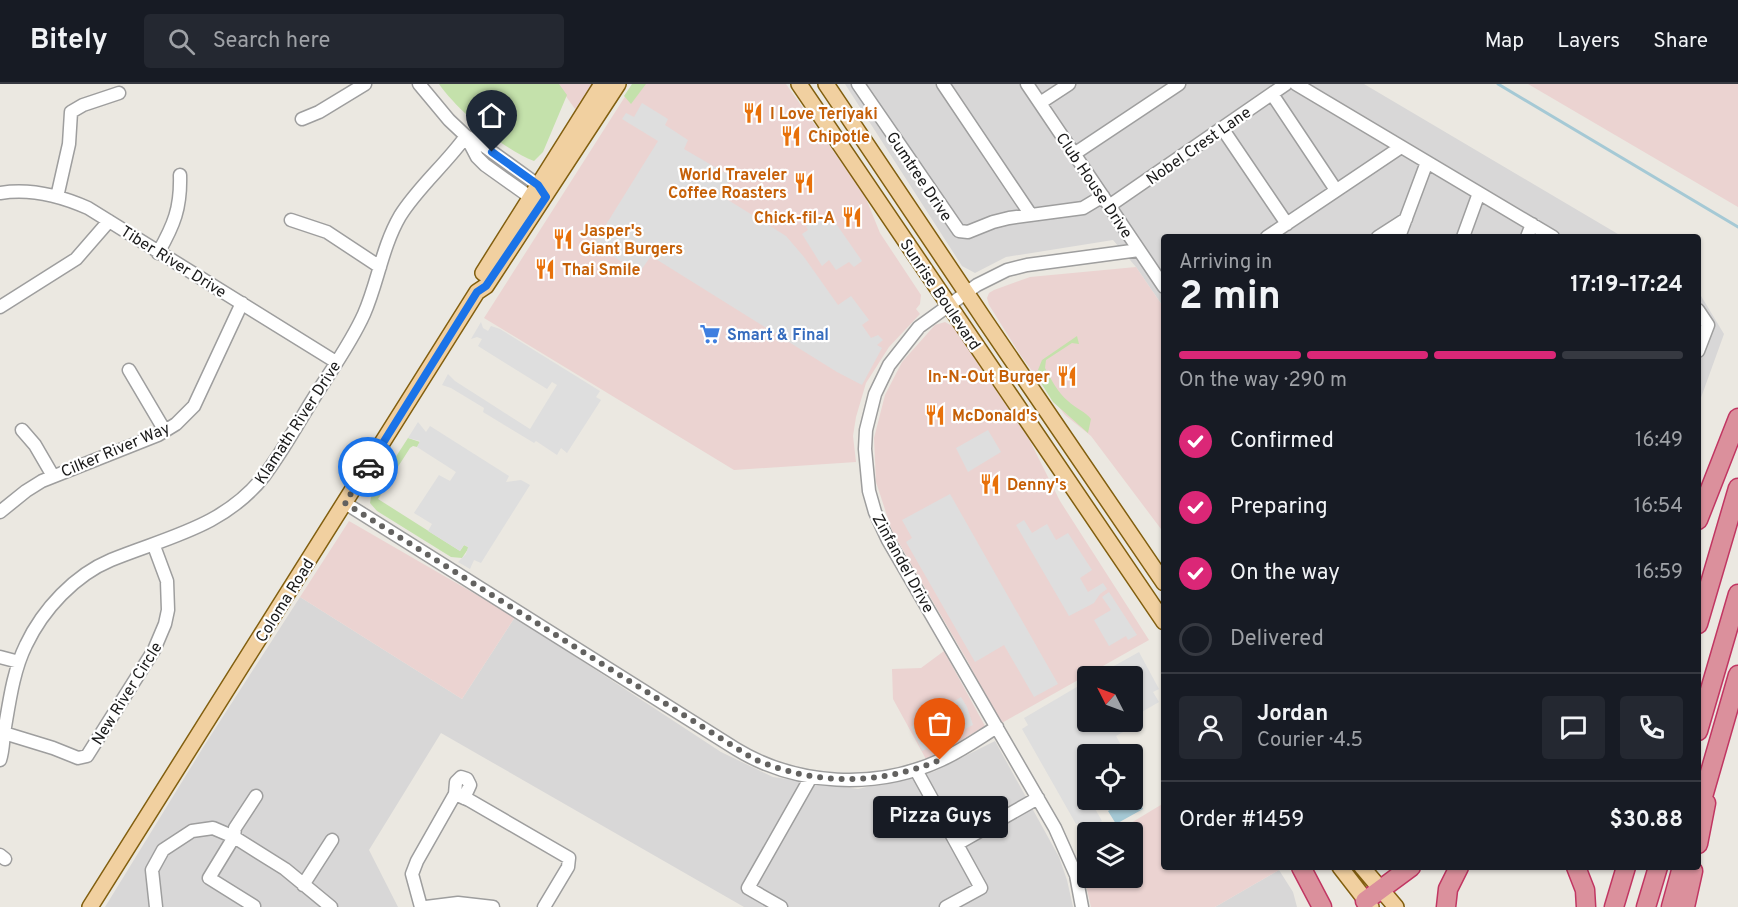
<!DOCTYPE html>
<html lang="en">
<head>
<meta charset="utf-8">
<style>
	:root { --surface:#171b24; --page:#242831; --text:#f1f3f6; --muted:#9ea1a6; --line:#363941; --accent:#db2777 }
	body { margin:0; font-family:Overpass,sans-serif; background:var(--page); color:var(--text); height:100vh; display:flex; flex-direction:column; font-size:22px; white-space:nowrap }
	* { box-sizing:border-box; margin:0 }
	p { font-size:20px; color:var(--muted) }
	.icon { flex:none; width:33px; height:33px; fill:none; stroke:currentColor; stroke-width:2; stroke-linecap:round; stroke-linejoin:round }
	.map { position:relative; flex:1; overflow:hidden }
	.drawer { position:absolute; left:1161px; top:150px; width:540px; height:636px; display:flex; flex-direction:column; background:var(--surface); border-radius:6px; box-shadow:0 2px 4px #0004 }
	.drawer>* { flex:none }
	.needle { width:39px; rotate:312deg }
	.buttons { position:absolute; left:1077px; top:582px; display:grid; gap:12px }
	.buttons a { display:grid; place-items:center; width:66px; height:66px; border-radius:6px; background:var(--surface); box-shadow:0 2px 4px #0004; font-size:30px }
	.pin { position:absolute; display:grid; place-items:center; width:51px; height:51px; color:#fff; margin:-62px -26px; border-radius:50% 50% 50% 0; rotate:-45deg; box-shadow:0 0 6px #0007 }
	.pin .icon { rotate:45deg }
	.courier { position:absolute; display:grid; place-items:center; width:60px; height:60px; margin:-30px; border:4px solid #1a73e8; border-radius:50%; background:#fff; color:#222; box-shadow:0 2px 8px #0007 }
	.bubble { position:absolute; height:42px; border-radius:6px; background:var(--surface); box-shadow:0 2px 4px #0004; font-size:20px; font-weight:700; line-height:42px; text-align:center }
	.overview em { font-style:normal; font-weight:700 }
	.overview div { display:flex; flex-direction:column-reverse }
	.overview { display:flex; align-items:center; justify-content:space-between; height:102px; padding:0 18px }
	h1 { font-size:39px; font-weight:700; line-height:45px }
	.bar { display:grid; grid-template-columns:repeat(4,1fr); gap:9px 6px; align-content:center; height:72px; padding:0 18px }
	.bar i { height:8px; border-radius:4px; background:var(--line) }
	.bar .current { background:var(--accent) }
	.bar p { grid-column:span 4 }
	.line { display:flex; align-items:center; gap:15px; padding:0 18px; border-top:2px solid var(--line) }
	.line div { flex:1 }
	.round { display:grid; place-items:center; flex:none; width:63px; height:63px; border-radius:6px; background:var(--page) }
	ol { padding:0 18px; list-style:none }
	li { display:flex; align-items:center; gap:18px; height:66px }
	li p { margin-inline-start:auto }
	li .icon { padding:6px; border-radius:50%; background:var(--accent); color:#fff; stroke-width:4 }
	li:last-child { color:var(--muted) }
	li i { width:33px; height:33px; border:3px solid var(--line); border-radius:50% }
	header { display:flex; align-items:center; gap:36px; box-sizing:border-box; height:84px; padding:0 30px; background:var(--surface); border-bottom:2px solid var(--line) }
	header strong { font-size:28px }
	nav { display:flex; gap:33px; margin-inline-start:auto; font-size:21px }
	.search { width:420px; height:54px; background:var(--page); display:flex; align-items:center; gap:15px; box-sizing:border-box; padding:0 21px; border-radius:6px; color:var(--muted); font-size:22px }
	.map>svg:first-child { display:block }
	.residential { fill:#d8d7d7 }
	.commercial { fill:#ebd3d1 }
	.grass { fill:#c4e1ab }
	.parking { fill:#dedede }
	.water { fill:#a5c9d5 }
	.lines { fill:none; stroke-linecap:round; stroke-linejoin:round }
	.stream { stroke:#a5c9d5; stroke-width:3 }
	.minor-casing { stroke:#9e9e9e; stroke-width:15 }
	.major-casing { stroke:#825f0f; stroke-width:18 }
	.highway-casing { stroke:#c13662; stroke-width:21 }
	.minor { stroke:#fff; stroke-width:12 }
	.major { stroke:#f1d0a0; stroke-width:15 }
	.highway { stroke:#db909c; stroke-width:18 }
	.done { stroke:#636260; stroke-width:6; stroke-dasharray:0 10.8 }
	.route { stroke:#1a73e8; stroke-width:8 }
	.labels { text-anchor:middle; stroke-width:4.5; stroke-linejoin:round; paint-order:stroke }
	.food-label { font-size:16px; font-weight:bold; fill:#c56008; stroke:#fff; text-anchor:start }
	.street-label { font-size:16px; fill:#1a1a1a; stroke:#fff }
	.shop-label { font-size:16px; font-weight:bold; fill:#366cbe; stroke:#fff; text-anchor:start }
</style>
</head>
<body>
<header>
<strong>Bitely</strong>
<div class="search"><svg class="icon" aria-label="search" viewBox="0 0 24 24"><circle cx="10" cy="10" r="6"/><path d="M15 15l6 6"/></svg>Search here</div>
<nav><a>Map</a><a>Layers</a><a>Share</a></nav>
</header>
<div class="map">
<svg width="1738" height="823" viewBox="0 0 1738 823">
	<rect width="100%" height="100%" fill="#ebe8e1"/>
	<path class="residential" d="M845 0H1364L1623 153H1164V224L1136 183 1113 156 1006 173 975 189 962 182Z
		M1698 207 1724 250 1698 322Z
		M300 513 462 615 515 533 721 668 773 693 858 705 933 688 995 657 1059 773 1067 796 1073 823H744L441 649 369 766 398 823H105L204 662Z
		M1279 786 1293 808 1297 823H1215Z"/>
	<path class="commercial" d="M557 0H596L578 29Z
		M633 0H786L865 112 880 149 921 211 920 220 916 225 920 230 889 263 866 299 856 333 853 352 856 378 734 386 484 234Z
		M1528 0H1738V123Z
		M1136 183 1164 224V449L1091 352 1065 331 1021 272 989 221 987 214 989 209 994 206 1030 193Z
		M945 238 954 243 1029 355 1060 417 1149 556 1000 640 968 578 892 447 876 398 874 354 885 311 902 278 935 241Z
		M349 437 515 533 462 615 300 513Z
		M944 567 985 642 927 677 893 615 892 585 921 584Z
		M1164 719V783H1277L1279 786 1215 823H1091L1083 788 1077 772 1087 765 1088 794H1132V748H1116Z"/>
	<path class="grass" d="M439 0H559L567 11 543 68 534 77C503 65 458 27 439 0Z
		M632 0H646L631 20 624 12Z
		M1077 252 1079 260 1072 259 1046 276 1045 284C1051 295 1058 309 1068 317 1075 324 1086 328 1091 335L1088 349 1053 318 1036 291 1042 276Z
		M408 354 420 358 417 363 413 362 410 364 383 406 377 402Z
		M376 404 382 409 378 415 460 467 464 461 468 463V465L462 474 451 473 377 427 370 419 371 413Z"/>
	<path class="parking" d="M642 19 668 35 665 41 688 56 684 65 732 93 720 111 786 152 804 173 838 221 851 212 869 236 862 241 871 254 878 251 883 256 877 261 882 264 862 301 837 288 651 172 639 189 594 160 658 57 622 35 626 29 634 33Z
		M830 131 862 177 854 183 849 178 836 186 829 176 822 182 802 150 808 146 806 142 821 132 824 136Z
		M481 238 483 244 488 247 491 242 500 245 600 307 596 313 601 316 567 369 561 364 557 371 536 357 534 359 483 328 484 324 451 304 442 301 448 290 455 297 530 345 557 301 552 298 547 305 478 262 482 255 477 253 471 255Z
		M418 338 426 348 430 342 509 392 506 398 521 396 530 401 481 479 474 476 470 485 458 478 466 470 468 463 464 461 460 467 428 447 432 440 414 429 439 391 450 397 456 388 417 363 420 357 408 354Z
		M988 346 1001 368 968 388 956 364Z
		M950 410 1058 600 1034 613 1004 561 975 578 906 458 912 454 902 436Z
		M1024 436 1032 449 1047 440 1056 456 1068 449 1092 486 1080 494 1088 508 1103 499 1107 505 1100 510 1094 519 1069 532 1016 441Z
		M1109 508 1137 551 1128 556 1126 552 1109 562 1094 536 1111 526 1102 513Z
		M1139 568 1159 605 1153 608 1159 618 1133 633 1132 592H1096Z
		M1087 597 1088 638H1132L1133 636 1136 641 1116 652 1126 670H1088L1087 698 1082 702 1087 711 1088 716H1090L1102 737 1086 746 1082 738 1076 740 1022 645 1028 641 1024 634Z
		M961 613 967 623 973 641 959 648 960 651 947 658 945 655 922 667 911 643Z"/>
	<path class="water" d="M1136 711 1143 725 1116 740 1108 727 1128 716H1132Z"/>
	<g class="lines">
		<path class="stream" d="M1498 0 1738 143"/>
		<g class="minor-casing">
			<path id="minor" d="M419 0 449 36 466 52 484 62 538 101 543 109
				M858 0 959 147 968 148 993 138 1009 134 1083 124 1103 112
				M943 0 1031 131
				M1027 0 1164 203
				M1296 0 1553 153
				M1272 10 1336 106
				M1040 19 1069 0
				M302 35 319 28 365 0
				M1222 44 1287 140
				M466 52 477 73 485 81 530 113H537
				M1074 70 1179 0
				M0 109C30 104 61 112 88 124L336 278
				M57 113 69 60 71 28 83 21 119 9
				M1109 122 1286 0
				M291 136 327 148 380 183
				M1267 153 1401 63
				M1378 153 1406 135
				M1399 153 1427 78
				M1463 153 1479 109
				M1527 153 1532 140
				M158 169C174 141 181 124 180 91
				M0 223 76 175 109 137
				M1698 226 1708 241 1698 267
				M129 286 165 347
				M22 346 35 361 53 392
				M345 419 736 665C797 702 876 706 941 676 961 667 979 654 997 643
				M0 428 26 407 42 397 158 351 176 340 194 322 242 219
				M0 573 19 578
				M4 649 53 664 78 674 87 672 154 566 165 540 168 526 167 497 154 462
				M0 676C3 667 3 658 4 649 9 620 13 587 26 561 43 525 75 491 111 476 167 453 224 443 264 392 283 367 298 339 315 312 332 285 351 259 364 230 378 198 382 163 400 132 418 103 446 80 466 52
				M916 686 981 804 946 823
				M455 710 456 698 461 693 467 695 470 701 464 714
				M957 760 1038 714
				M0 771 5 775
				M303 801 332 756
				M254 822 209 794 234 753 235 744 256 712
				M156 823 152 786 163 766 192 747 213 744 234 753 285 785 331 823
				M421 823 412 790 417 777 455 710 469 716 569 774 568 783 544 823
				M426 823 458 819 493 823
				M781 823 748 804 811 693
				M1082 823 1076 791 1055 744 888 456 875 428 869 407 865 365 866 346 875 310 889 281 919 243 977 201 1007 186 1027 181 1139 166"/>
		</g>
		<g class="major-casing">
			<path id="major" d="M799 0 1164 538
				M826 0 986 238 1164 499
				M483 189 602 0
				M1340 783 1371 823
				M1362 783 1396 823
				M90 823 477 208 486 202 618 0"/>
		</g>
		<g class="highway-casing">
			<path id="highway" d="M1698 436 1738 334
				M1698 540 1738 404
				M1698 647 1738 510
				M1698 730 1738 591
				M1698 760 1706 719
				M1301 783 1322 823
				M1576 783 1585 806 1586 823
				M1365 817 1411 783
				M1446 823 1448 805 1459 783
				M1614 823 1626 783
				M1646 823 1658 783
				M1671 823 1682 783
				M1685 823 1693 787"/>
		</g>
		<use href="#minor" class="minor"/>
		<use href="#major" class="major"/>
		<use href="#highway" class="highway"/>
	</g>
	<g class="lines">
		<path class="done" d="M368 383 345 419 754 675C816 702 879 701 940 676"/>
		<path class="route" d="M368 383 477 208 486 202 546 113 538 101 492 68"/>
	</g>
	<defs>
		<g id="restaurant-bare" transform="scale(1.62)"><path d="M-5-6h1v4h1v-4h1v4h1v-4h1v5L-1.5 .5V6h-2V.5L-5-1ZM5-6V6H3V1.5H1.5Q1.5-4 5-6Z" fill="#e8710a" stroke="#fff" stroke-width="2.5" paint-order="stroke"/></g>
		<g id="supermarket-bare" transform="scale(1.62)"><path d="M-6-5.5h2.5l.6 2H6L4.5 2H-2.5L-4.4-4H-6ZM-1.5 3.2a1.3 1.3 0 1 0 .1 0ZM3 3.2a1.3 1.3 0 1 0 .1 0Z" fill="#3f7fe0" stroke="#fff" stroke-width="2.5" paint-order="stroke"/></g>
	</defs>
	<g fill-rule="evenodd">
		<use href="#restaurant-bare" x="753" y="29"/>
		<use href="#restaurant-bare" x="791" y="52"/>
		<use href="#restaurant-bare" x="804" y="99"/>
		<use href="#restaurant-bare" x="852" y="133"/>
		<use href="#restaurant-bare" x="563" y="155"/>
		<use href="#restaurant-bare" x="545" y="185"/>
		<use href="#supermarket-bare" x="710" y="250"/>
		<use href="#restaurant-bare" x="1067" y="292"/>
		<use href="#restaurant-bare" x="935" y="331"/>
		<use href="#restaurant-bare" x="990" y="400"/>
	</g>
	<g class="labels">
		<g class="food-label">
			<text x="770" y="35">I Love Teriyaki</text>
			<text x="808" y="58">Chipotle</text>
			<text x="787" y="96" text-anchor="end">World Traveler<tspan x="787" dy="18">Coffee Roasters</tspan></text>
			<text x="835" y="139" text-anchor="end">Chick-fil-A</text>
			<text x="580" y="152">Jasper's<tspan x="580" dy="18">Giant Burgers</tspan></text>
			<text x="562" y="191">Thai Smile</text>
			<text x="1050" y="298" text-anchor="end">In-N-Out Burger</text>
			<text x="952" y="337">McDonald's</text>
			<text x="1007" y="406">Denny's</text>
		</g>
		<g class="street-label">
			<text transform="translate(1198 61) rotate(-35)" y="6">Nobel Crest Lane</text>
			<text transform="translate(920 92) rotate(56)" y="6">Gumtree Drive</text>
			<text transform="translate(1095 101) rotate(56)" y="6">Club House Drive</text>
			<text transform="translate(174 177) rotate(32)" y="6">Tiber River Drive</text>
			<text transform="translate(941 210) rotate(56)" y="6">Sunrise Boulevard</text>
			<text transform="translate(297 338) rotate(-57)" y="6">Klamath River Drive</text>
			<text transform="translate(115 365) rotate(-23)" y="6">Cilker River Way</text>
			<text transform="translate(904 479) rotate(61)" y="6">Zinfandel Drive</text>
			<text transform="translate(284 516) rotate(-58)" y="6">Coloma Road</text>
			<text transform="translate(126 609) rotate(-58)" y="6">New River Circle</text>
		</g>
		<g class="shop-label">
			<text x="727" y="256">Smart &amp; Final</text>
		</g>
	</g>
</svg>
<div class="buttons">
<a><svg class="needle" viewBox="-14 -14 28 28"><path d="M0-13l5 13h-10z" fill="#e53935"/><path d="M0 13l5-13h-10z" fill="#9ea1a6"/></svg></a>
<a><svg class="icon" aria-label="locate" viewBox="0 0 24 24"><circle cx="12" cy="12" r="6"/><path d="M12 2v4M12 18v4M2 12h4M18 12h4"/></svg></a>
<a><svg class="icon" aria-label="layers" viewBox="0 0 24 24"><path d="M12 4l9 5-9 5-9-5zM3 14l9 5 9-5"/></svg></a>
</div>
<div class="pin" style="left:940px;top:676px;background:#ea580c"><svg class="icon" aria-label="bag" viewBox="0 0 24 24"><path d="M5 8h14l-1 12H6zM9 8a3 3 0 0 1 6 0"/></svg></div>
<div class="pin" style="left:492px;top:68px;background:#1f2937"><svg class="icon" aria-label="home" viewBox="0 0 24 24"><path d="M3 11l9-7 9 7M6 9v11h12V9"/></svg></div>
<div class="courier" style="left:368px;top:383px"><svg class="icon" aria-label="car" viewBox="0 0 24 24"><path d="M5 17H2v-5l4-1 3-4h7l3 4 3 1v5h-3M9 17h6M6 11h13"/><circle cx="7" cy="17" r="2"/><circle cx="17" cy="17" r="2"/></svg></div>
<div class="bubble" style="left:873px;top:712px;width:135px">Pizza Guys</div>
<section class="drawer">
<div class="overview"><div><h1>2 min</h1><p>Arriving in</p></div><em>17:19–17:24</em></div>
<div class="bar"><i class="current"></i><i class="current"></i><i class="current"></i><i></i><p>On the way · 290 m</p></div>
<ol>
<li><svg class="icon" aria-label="check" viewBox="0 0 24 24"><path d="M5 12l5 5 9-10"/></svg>Confirmed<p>16:49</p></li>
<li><svg class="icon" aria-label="check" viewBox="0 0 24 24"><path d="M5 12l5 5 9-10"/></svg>Preparing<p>16:54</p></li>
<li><svg class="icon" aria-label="check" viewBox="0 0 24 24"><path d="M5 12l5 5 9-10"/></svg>On the way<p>16:59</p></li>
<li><i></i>Delivered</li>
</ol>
<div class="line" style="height:108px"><a class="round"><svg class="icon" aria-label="person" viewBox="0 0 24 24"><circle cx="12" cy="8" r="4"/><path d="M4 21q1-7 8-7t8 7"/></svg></a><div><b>Jordan</b><p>Courier · 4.5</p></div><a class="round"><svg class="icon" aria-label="chat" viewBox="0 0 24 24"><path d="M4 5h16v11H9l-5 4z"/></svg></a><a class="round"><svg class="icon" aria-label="phone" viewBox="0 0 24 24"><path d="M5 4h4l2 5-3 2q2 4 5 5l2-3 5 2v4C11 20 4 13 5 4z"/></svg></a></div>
<div class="line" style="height:78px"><div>Order #1459</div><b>$30.88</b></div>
</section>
</div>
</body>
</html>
